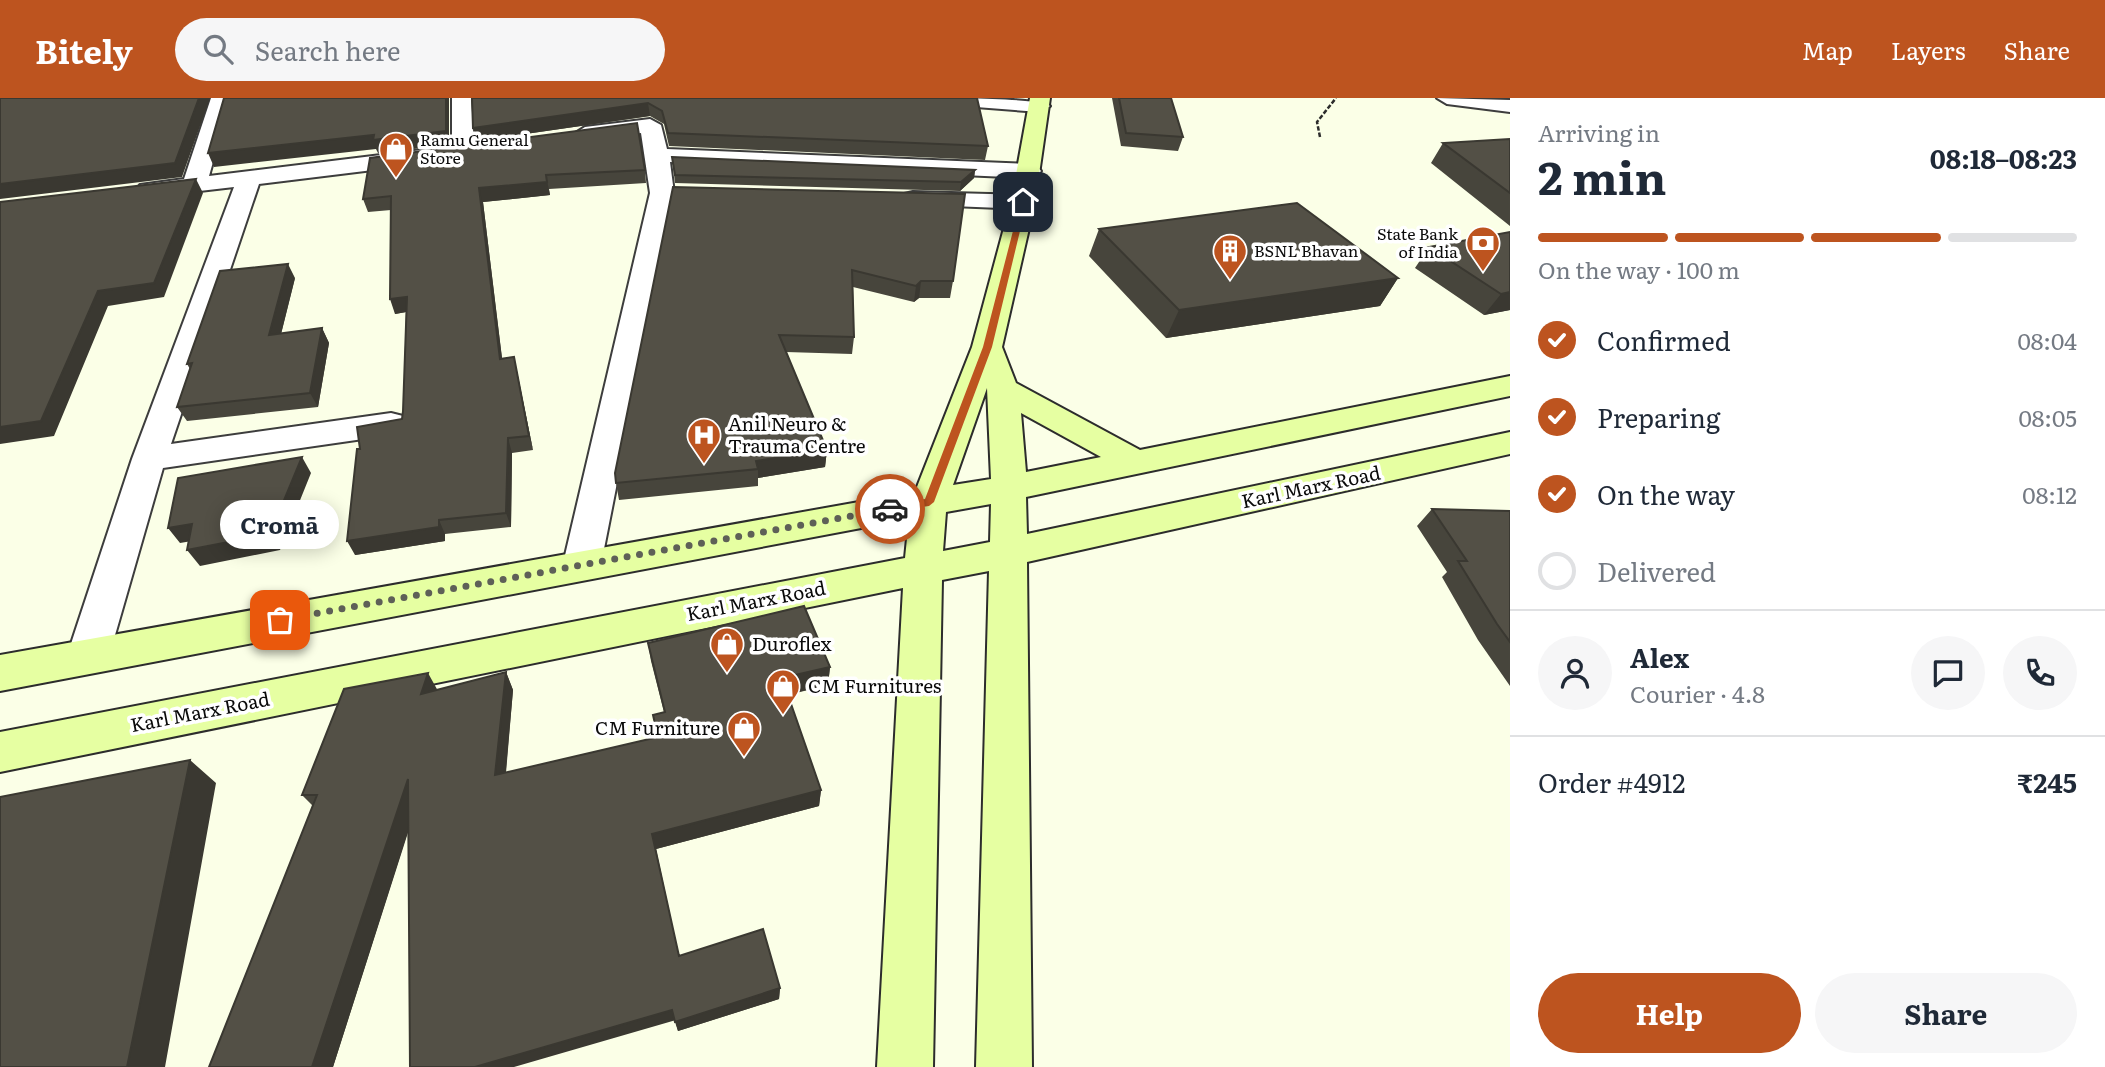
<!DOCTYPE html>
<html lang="en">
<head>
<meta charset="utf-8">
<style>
	:root { --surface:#fff; --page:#f6f6f7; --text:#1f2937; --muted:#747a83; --line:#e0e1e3; --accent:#bd541f }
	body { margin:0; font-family:Literata,serif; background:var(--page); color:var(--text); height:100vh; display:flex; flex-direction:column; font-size:26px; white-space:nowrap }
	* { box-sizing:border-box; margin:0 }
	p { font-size:23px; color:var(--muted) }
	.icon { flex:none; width:38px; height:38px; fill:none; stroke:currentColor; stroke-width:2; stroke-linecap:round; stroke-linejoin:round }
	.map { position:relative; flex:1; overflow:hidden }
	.side { display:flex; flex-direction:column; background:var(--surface); width:595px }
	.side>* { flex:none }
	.pin { position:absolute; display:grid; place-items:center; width:60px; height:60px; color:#fff; margin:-30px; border-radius:14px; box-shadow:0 4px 10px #0006 }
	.courier { position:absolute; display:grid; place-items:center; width:70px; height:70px; margin:-35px; border:5px solid #bd541f; border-radius:50%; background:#fff; color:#222; box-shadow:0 2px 9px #0007 }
	.bubble { position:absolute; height:49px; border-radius:24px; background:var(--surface); box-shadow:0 4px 18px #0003; font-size:23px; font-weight:700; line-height:49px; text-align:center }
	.overview em { font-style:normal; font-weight:700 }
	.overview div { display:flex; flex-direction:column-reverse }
	.overview { display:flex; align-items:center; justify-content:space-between; height:119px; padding:0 28px }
	h1 { font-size:46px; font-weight:700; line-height:52px }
	.bar { display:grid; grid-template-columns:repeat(4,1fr); gap:10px 7px; align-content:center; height:84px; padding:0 28px }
	.bar i { height:9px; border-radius:5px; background:var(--line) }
	.bar .active { background:var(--accent) }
	.bar p { grid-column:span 4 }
	.line { display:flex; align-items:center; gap:18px; padding:0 28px; border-top:2px solid var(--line) }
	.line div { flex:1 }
	.round { display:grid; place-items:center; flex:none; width:74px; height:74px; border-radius:37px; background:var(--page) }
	ol { padding:0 28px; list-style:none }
	li { display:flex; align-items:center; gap:21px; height:77px }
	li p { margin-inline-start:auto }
	li .icon { padding:7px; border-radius:50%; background:var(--accent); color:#fff; stroke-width:4 }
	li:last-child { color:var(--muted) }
	li i { width:38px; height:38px; border:4px solid var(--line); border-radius:50% }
	.primary-button { display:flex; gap:14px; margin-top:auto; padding:14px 28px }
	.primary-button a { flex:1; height:80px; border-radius:42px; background:var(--accent); color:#fff; font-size:28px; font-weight:700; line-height:80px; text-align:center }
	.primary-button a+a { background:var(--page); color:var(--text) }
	header { display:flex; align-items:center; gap:42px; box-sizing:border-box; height:98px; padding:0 35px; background:var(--accent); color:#fff }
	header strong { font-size:33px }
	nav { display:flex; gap:38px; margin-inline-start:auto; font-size:24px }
	.search { width:490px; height:63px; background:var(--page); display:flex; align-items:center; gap:18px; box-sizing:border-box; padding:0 24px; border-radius:38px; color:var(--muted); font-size:26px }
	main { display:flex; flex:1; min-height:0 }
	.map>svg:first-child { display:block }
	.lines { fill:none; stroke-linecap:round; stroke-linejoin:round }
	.street-casing { stroke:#3d3d3d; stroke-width:4 }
	.secondary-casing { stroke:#2c2c2c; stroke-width:4 }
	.path { stroke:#2c2c2c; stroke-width:2.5; stroke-dasharray:4.5 2; stroke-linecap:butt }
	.street { fill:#fff; fill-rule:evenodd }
	.secondary { fill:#e6ffa2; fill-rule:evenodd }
	.wall { fill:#47453c }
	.shaded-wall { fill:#3a3831 }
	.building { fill:#535046; stroke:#3a3831; stroke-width:2 }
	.route { fill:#bd541f }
	.done { stroke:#5e6057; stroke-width:7; stroke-dasharray:0 12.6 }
	.labels { text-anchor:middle; stroke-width:7; stroke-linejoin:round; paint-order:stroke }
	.far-poi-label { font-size:16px; fill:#0a0a0a; stroke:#fff; text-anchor:start }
	.poi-label { font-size:19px; fill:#0a0a0a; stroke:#fff; text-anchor:start }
	.street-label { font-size:19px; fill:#0a0a0a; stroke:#fff }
</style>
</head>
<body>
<header>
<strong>Bitely</strong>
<div class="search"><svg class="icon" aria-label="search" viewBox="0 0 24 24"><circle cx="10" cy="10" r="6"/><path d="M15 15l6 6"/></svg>Search here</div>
<nav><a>Map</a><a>Layers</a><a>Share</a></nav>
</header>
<main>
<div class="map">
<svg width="1510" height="969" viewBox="0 0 1510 969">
	<rect width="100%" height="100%" fill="#fbffe7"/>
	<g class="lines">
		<g class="street-casing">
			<path id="street" d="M211 0H231L209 78 422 52 433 59 422 66 259 86 171 346 391 315 403 318 407 326 403 334 391 337 163 370 109 558 103 570 88 575 73 570 67 558 132 361 234 89 148 99 140 97 136 92 140 87 184 81Z
				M452 0H472L474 54 471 59H455L452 54Z
				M927 0C948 0 1040 0 1050 8L1040 14 937 6Z
				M1437 0 1510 2V14L1447 6Z
				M650 21 661 27 667 51 1029 66 1037 68 1041 73 1037 78 1029 80 670 64 674 95 601 466 595 476 582 480 569 476 563 466 650 95 641 35 585 43 574 36 585 29Z
				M913 94 1023 97 1032 99 1035 104 1032 109 1023 111 904 106 901 101 904 96Z"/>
		</g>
		<g class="secondary-casing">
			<path id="secondary" d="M1030 0H1050L1035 104 1002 249 1016 285 1140 352 1510 278V298L1026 399 1027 436 1510 334V356L1027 464 1032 969H976L989 473 942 482 933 969H877L903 490 0 674V634L905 460 909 421 0 593V557L915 394 972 249 1011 104ZM987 290 991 381 953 387ZM1021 315 1101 359 1026 374ZM991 406 990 444 943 453 946 414Z"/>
		</g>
		<path class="path" d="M1320 39 1317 24 1336 0"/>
		<use href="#street" class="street"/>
		<use href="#secondary" class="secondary"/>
	</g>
	<path class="wall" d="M471 0H977L988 48 985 62 669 48 664 26 650 18 476 43 473 30Z
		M1112 0H1171L1183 39 1178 53 1121 48Z
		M1510 41V128L1431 65 1443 45Z
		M672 59 975 72 974 80 960 93 675 85Z
		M370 60 645 72 646 85 549 91 550 97 483 104 502 261 514 259 533 352 512 355 511 429 445 436V443L355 457 360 351 402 321 403 313 406 214 395 216 391 112 368 114 363 101Z
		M673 89 953 183 950 200H919L914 204 853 189 854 239 852 256 786 254 827 352 825 369 758 380V388L619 402 616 385Z
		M1099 131 1398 180 1380 208 1166 240 1089 158Z
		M1510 134V212L1484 217 1415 170 1429 149Z
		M295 180 281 236 322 230 329 245 318 309 187 323 177 309 190 271 187 266Z
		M1432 411 1510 413V588L1478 542 1442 479 1447 474 1417 428Z
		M648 545 830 569 828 587 788 597 821 692 819 708 656 751 679 858 780 890 779 901 678 933 675 922 408 733 333 969 313 708 302 697 437 592 506 574 513 592 506 675 658 639 653 617 664 614 651 563Z"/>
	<path class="shaded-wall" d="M199 0H210L182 79 0 101V86Z
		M446 0H449V47L378 55 376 51 214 69 208 55 374 37Z
		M648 5 650 18 476 43 473 30Z
		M975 72 974 80 960 93 961 84Z
		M546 77 550 97 483 104 504 276 500 261 479 90Z
		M196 81 203 95 164 199 108 208 54 338 0 346V329L98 193Z
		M288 166 295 180 277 252 269 237Z
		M1398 180 1380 208 1166 240 1179 212Z
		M921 183 919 200 914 204 916 188Z
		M1510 194V212L1484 217 1501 196Z
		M407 199 412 213 395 216 390 201Z
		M322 230 329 245 318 309 310 295Z
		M514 259 517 273 533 352 529 338Z
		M508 340 512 355 511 429 506 415Z
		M827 352 825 369 758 380V371L756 363Z
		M302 359 311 375 280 452 200 468 187 452Z
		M439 422 445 436V443L355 457 347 443Z
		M192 426 204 441 180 445 168 430Z
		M830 569 828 587 781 598 782 580Z
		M506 574 513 592 504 693 495 677Z
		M428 575 438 593 421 596Z
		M190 662 216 685 165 969H127Z
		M408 681 420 697 333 969H312Z
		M821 692 819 708 656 751 652 736Z
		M780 890 779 901 678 933 675 924Z
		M672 912 676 922 514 969H475Z"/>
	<path class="building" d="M0 0H199L175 65 0 86Z
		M224 0H446V33L373 42 374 37 208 55Z
		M472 0H977L988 48 668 35 662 13 648 5 473 30Z
		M1119 0H1171L1183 39 1126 35Z
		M637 25 645 72 546 77 547 84 479 90 500 261 514 259 529 338 508 340 506 415 439 422V429L347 443 357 351H360L357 329 402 321 403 313 407 199 390 201 391 98 363 101 370 60Z
		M1510 41V95L1443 45Z
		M672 59 975 72 961 84 675 77Z
		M196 81 154 185 98 193 41 323 0 329V104Z
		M673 89 965 96 953 183H921L916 188 852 172 854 239 779 237 827 352 756 363 758 371 616 385 615 375Z
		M1297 105 1398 180 1179 212 1099 131Z
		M1510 134V194L1501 196 1429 149Z
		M288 166 269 237 322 230 310 295 177 309 192 265 187 266 220 173Z
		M302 359 270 436 187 452 192 426 168 430 178 380Z
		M1432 411 1510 413V544L1497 526 1458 463H1467Z
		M804 508 830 569 782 580 821 692 652 736 679 858 763 831 780 890 675 924 672 912 475 969H410L408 681 312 969H209L317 697H302L344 591 428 575 421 596 506 574 495 677 658 639 653 617 665 614 648 545Z
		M190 662 127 969H0V699Z"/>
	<path class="route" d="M1021 102 1027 104 992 249 934 404 929 408 886 414V409L925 401 983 249Z"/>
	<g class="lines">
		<path class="done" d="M280 522 890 411"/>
	</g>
	<defs>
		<g id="shop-pin" transform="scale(1.75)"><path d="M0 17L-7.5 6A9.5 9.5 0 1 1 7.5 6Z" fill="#bd541f" stroke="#fff"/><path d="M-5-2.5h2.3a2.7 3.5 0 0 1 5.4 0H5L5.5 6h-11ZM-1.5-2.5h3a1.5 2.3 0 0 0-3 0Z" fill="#fff"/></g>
		<g id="bank-pin" transform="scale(1.75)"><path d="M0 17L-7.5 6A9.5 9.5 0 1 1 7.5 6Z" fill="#bd541f" stroke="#fff"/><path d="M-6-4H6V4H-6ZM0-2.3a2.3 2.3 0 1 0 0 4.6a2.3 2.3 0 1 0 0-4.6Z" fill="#fff"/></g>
		<g id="building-pin" transform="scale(1.75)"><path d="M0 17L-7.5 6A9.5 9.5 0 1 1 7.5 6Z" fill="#bd541f" stroke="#fff"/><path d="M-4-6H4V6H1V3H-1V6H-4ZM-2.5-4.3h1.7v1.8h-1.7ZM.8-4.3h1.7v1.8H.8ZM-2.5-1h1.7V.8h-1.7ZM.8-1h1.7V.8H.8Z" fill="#fff"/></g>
		<g id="hospital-pin" transform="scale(1.75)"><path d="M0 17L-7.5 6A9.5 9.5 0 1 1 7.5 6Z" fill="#bd541f" stroke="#fff"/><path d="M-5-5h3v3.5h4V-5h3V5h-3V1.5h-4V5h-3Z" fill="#fff"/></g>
	</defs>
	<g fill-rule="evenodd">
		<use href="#shop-pin" x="396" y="51"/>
		<use href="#bank-pin" x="1483" y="145"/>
		<use href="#building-pin" x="1230" y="153"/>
		<use href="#hospital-pin" x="704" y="337"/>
		<use href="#shop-pin" x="727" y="546"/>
		<use href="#shop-pin" x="783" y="588"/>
		<use href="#shop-pin" x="744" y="630"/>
	</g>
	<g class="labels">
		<g class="far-poi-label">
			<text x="420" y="48">Ramu General<tspan x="420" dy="18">Store</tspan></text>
			<text x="1458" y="142" text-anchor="end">State Bank<tspan x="1458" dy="18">of India</tspan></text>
			<text x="1254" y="159">BSNL Bhavan</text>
		</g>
		<g class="poi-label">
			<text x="728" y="333">Anil Neuro &amp;<tspan x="728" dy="22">Trauma Centre</tspan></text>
			<text x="752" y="553">Duroflex</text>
			<text x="808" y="595">CM Furnitures</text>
			<text x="720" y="637" text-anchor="end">CM Furniture</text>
		</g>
		<g class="street-label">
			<text transform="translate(1311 389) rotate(-12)" y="7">Karl Marx Road</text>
			<text transform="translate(756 503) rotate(-11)" y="7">Karl Marx Road</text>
			<text transform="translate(200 614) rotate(-11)" y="7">Karl Marx Road</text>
		</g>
	</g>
</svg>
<div class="pin" style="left:280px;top:522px;background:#ea580c"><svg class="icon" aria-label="bag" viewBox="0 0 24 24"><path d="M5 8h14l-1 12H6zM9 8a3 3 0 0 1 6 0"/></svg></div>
<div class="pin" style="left:1023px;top:104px;background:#1f2937"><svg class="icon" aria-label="home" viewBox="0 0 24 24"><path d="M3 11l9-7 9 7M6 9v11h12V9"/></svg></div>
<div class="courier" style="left:890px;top:411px"><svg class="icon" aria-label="car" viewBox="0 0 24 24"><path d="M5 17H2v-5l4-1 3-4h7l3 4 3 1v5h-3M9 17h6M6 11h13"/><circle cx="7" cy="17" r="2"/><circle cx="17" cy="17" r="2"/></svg></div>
<div class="bubble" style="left:220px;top:402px;width:119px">Cromā</div>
</div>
<section class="side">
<div class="overview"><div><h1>2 min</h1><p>Arriving in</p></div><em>08:18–08:23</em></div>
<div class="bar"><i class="active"></i><i class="active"></i><i class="active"></i><i></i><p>On the way · 100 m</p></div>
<ol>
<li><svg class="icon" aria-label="check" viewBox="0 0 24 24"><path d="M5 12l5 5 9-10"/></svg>Confirmed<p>08:04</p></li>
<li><svg class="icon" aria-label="check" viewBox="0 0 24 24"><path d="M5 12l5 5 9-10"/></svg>Preparing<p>08:05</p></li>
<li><svg class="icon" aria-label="check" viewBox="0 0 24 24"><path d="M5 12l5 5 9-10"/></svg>On the way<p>08:12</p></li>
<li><i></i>Delivered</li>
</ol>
<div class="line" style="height:126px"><a class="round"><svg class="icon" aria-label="person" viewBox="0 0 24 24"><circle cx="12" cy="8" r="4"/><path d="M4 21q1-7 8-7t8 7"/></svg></a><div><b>Alex</b><p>Courier · 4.8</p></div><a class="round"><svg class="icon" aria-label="chat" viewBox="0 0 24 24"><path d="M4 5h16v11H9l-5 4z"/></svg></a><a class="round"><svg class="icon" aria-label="phone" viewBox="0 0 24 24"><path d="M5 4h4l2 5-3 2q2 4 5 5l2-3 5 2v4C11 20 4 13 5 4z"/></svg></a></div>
<div class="line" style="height:91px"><div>Order #4912</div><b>₹245</b></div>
<div class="primary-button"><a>Help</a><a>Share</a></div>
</section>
</main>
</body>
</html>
